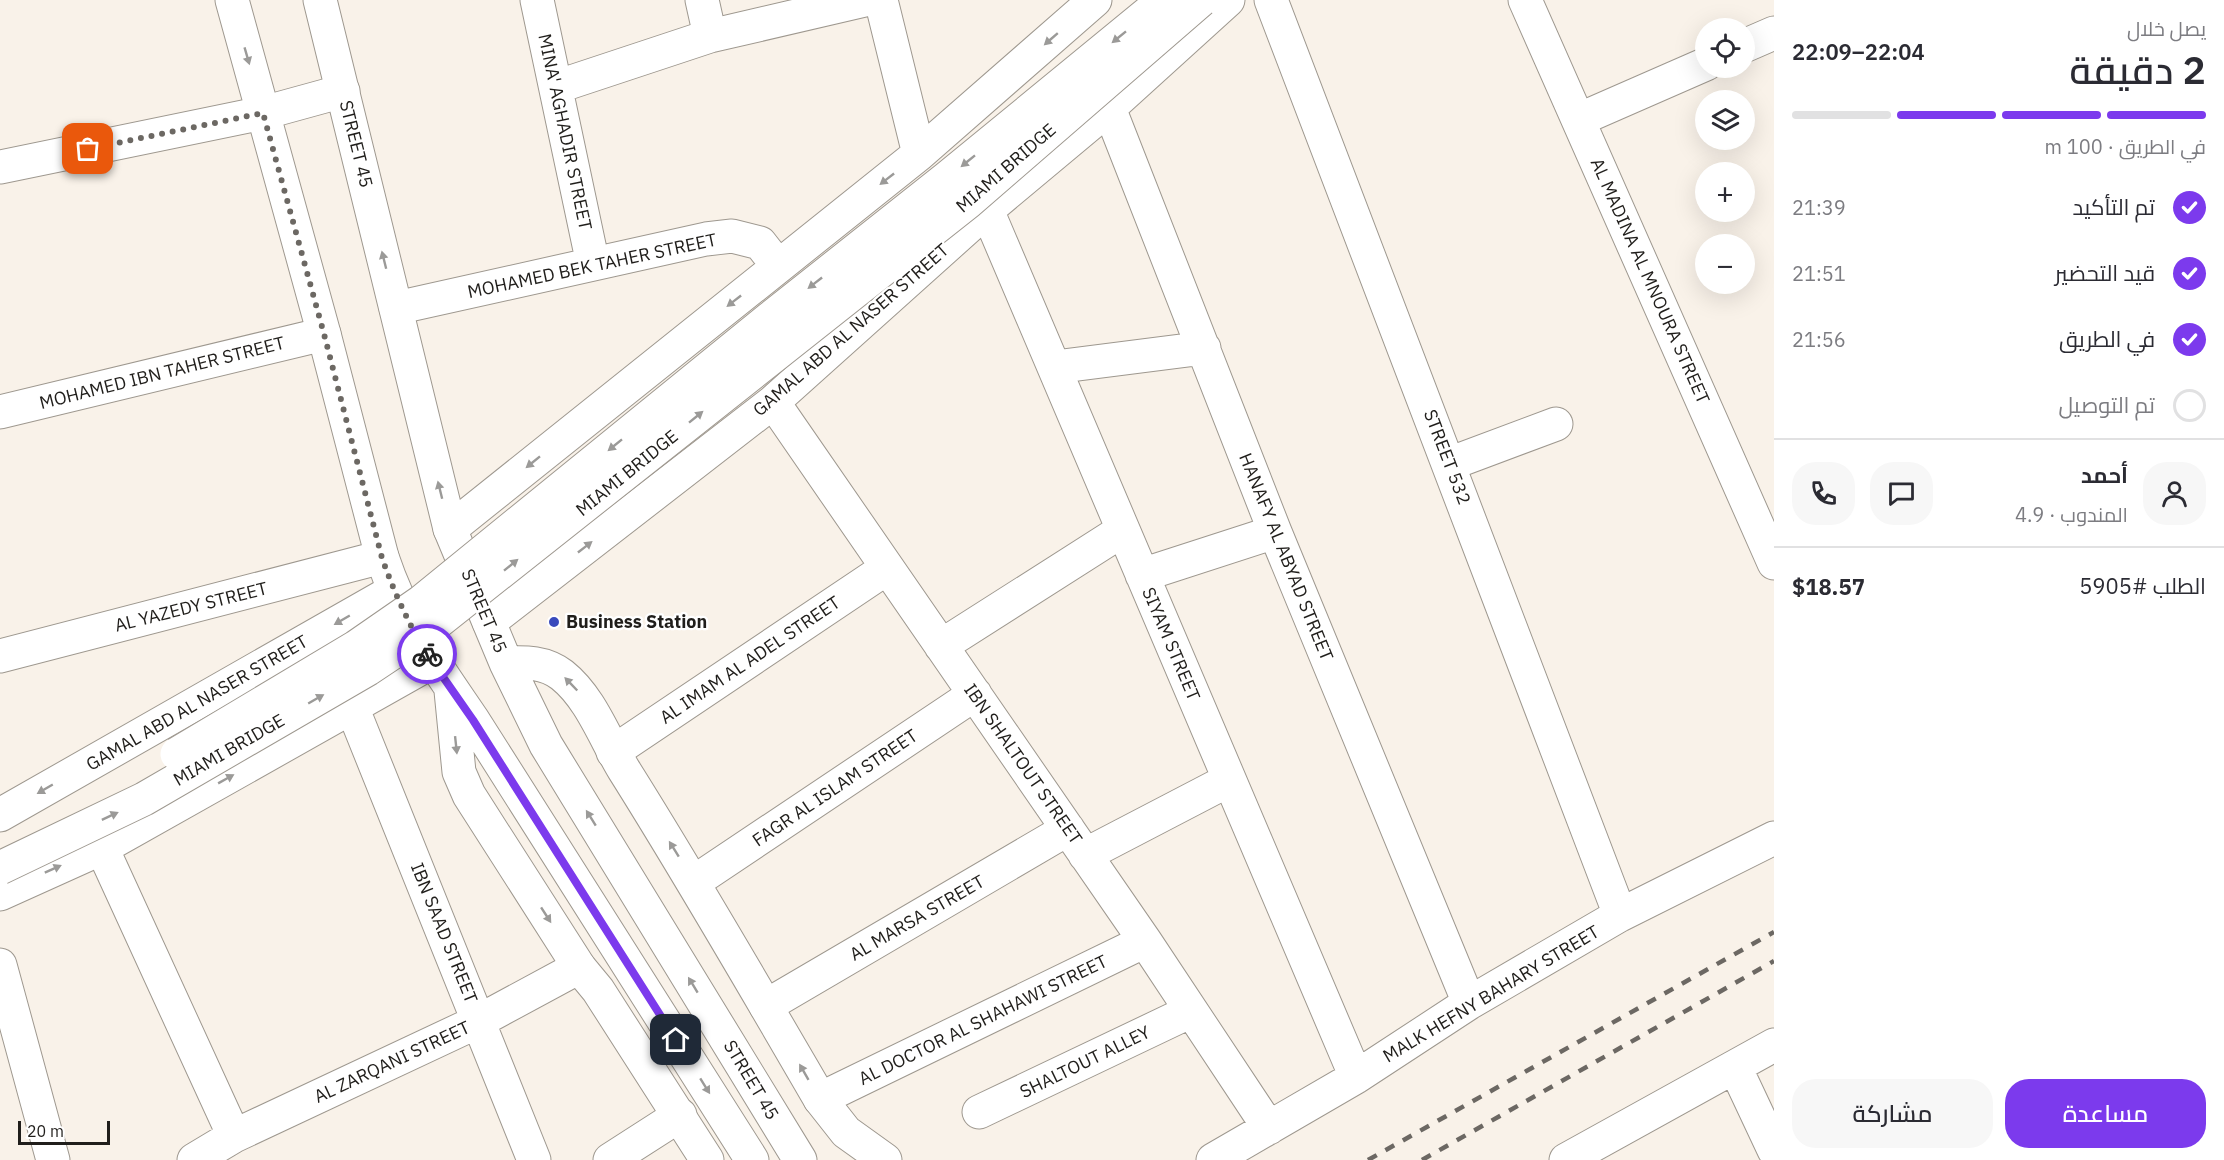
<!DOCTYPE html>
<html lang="ar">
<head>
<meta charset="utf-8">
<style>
	:root { --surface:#fff; --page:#f7f7f7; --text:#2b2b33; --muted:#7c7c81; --line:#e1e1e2; --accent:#7c3aed }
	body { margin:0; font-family:"IBM Plex Sans",Cairo,sans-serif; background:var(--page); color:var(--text); direction:rtl; height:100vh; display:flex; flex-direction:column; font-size:22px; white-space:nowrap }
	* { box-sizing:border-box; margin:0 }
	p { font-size:20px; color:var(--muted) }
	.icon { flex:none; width:33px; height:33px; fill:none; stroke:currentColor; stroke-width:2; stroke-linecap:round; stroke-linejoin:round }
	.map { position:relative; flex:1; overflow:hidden; direction:ltr }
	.panel { display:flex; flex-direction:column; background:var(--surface); width:450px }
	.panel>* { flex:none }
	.tools { position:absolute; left:1695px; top:18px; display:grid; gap:12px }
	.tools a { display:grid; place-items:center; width:60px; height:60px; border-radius:50%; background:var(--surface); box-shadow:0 6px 24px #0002; font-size:30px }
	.scale { position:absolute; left:18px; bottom:15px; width:92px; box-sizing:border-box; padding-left:6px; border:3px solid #201e1b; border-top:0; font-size:16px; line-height:21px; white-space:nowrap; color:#201e1b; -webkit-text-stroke:4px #fff; paint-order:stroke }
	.pin { position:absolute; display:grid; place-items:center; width:51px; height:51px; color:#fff; margin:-26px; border-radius:12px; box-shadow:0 3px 9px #0006 }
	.courier { position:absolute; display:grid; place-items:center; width:60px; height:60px; margin:-30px; border:4px solid #7c3aed; border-radius:50%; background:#fff; color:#222; box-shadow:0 2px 8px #0007 }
	.head em { font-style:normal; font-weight:600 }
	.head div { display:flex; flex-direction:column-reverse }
	.head { display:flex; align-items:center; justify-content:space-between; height:102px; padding:0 18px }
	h1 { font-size:39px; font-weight:600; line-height:45px }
	.bar { display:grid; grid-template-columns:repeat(4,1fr); gap:9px 6px; align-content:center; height:72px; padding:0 18px }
	.bar i { height:8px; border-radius:4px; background:var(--line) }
	.bar .on { background:var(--accent) }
	.bar p { grid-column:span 4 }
	.line { display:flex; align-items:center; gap:15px; padding:0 18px; border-top:2px solid var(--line) }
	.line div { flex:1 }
	.round { display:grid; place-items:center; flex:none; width:63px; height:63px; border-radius:24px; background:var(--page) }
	ol { padding:0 18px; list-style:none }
	li { display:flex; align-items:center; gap:18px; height:66px }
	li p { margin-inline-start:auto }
	li .icon { padding:6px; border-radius:50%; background:var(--accent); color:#fff; stroke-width:4 }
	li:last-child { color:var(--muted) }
	li i { width:33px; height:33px; border:3px solid var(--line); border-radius:50% }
	.button { display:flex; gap:12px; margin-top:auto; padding:12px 18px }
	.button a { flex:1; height:69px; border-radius:24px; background:var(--accent); color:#fff; font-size:24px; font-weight:600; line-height:69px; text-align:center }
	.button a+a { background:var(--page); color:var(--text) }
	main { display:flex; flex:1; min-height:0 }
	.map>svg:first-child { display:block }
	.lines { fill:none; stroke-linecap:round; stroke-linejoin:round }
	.minor-casing { stroke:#9e988f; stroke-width:35 }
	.major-casing { stroke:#9e988f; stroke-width:35 }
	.minor { stroke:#fff; stroke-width:33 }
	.major { stroke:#fff; stroke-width:33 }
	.rail { stroke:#6c6863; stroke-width:4.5; stroke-dasharray:10 10; stroke-linecap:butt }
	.major-bridge-casing { stroke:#9e988f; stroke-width:35; stroke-linecap:butt }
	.major-bridge { stroke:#fff; stroke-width:33 }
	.oneway { fill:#9b9a98 }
	.done { stroke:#6c6863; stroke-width:6; stroke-dasharray:0 10.8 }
	.route { stroke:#7c3aed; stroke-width:8 }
	.poi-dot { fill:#394abc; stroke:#fff; stroke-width:2 }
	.labels { text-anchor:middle; stroke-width:4.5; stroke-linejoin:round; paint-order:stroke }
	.street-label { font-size:18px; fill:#201e1b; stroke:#fff }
	.poi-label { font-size:18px; font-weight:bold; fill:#201e1b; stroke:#fff; text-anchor:start }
</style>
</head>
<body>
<main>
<section class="panel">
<div class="head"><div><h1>2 دقيقة</h1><p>يصل خلال</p></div><em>22:04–22:09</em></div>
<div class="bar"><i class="on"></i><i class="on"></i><i class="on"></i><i></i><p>في الطريق · 100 m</p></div>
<ol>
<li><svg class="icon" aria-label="check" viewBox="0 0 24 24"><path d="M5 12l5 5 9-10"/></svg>تم التأكيد<p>21:39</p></li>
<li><svg class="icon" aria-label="check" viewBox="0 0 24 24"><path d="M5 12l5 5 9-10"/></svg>قيد التحضير<p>21:51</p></li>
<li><svg class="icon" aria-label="check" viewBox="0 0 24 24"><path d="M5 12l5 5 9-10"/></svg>في الطريق<p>21:56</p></li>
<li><i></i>تم التوصيل</li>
</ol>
<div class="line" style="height:108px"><a class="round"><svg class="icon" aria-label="person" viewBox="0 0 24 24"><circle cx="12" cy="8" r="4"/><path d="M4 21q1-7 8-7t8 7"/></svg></a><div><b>أحمد</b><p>المندوب · 4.9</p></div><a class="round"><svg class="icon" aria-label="chat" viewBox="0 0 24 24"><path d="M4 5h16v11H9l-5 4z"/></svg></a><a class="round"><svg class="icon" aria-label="phone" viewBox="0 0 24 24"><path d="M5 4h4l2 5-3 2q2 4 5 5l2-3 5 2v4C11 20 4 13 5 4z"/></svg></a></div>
<div class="line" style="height:78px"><div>الطلب #5905</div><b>$18.57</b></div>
<div class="button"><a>مساعدة</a><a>مشاركة</a></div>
</section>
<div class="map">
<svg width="1774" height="1160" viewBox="0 0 1774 1160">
	<rect width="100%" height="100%" fill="#f9f2e9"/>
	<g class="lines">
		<g class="minor-casing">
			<path id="minor" d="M537 0 593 264
				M702 0 710 36
				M881 0 919 154
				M1271 0 1620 915
				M1525 0 1774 563
				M1744 46 1774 33
				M556 87 710 36 865 0
				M1109 108 1275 532 1469 1003
				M1578 120 1706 64
				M0 167 263 113 343 91
				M987 210 1356 1077
				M396 308 706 239 732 236 760 243 778 266
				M1055 367 1204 348
				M773 402 1145 941 1269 1128
				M0 412 324 334
				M1449 464 1556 424
				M450 529 919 154 1095 0
				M1142 575 1275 532
				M489 622 773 402 987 210 1109 108 1228 0
				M941 646 1123 530
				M0 656 382 557
				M352 707 534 1160
				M613 752 887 568
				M0 815 393 591
				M102 848 234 1136
				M1085 855 1229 780
				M694 882 975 694
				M0 894 102 848 432 662
				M0 965 53 1160
				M766 1006 1068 829
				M1735 1067 1774 1150
				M820 1099 1145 941
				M979 1112 1191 1011
				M194 1160 234 1136 479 1021 579 967
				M610 1160 680 1115
				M1213 1160 1356 1077 1469 1003 1620 915 1774 838
				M1566 1160 1774 1045"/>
		</g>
		<g class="major-casing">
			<path id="major" d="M232 0 324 334 382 557C404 623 435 664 473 720L752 1160
				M320 0 450 529 506 663 546 745 800 1160
				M506 663C526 662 545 662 562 675 591 698 605 739 624 770 692 878 756 989 820 1099L846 1132 885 1160
				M451 691 459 772 469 795 579 967 598 990 707 1160"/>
		</g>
		<use href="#minor" class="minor"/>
		<use href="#major" class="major"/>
		<path class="rail" d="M1368 1160 1774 932
			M1422 1160 1774 961"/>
		<g class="major-bridge-casing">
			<path id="major-bridge" d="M177 754 356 647 421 602 769 319 947 178 1164 0
				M0 868 144 799 368 669 434 625 968 202 1201 0"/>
		</g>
		<use href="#major-bridge" class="major-bridge"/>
	</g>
	<defs><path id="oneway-solid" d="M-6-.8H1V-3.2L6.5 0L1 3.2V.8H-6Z" transform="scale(1.5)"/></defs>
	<g class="oneway">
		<use href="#oneway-solid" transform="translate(1119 37) rotate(141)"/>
		<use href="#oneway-solid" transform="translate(1051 39) rotate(139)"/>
		<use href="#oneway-solid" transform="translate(247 56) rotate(74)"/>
		<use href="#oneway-solid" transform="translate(968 161) rotate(141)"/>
		<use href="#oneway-solid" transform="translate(887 179) rotate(142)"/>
		<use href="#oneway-solid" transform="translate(384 260) rotate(-104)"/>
		<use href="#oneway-solid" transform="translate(815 283) rotate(142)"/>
		<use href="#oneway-solid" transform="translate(734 301) rotate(142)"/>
		<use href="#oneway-solid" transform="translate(696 417) rotate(-39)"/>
		<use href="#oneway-solid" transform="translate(615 445) rotate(141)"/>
		<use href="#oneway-solid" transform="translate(533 462) rotate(141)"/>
		<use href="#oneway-solid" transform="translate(440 490) rotate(-104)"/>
		<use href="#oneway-solid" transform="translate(585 547) rotate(-38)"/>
		<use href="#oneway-solid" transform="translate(511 565) rotate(-39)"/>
		<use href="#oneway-solid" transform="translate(342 620) rotate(150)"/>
		<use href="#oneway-solid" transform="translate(571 684) rotate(-134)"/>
		<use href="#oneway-solid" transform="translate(316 699) rotate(-30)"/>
		<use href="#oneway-solid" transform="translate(456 745) rotate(84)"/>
		<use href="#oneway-solid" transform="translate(226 779) rotate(-29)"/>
		<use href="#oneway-solid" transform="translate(45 789) rotate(150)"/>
		<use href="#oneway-solid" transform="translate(110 816) rotate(-25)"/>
		<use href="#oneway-solid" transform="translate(591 818) rotate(-122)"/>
		<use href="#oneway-solid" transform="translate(674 849) rotate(-122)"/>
		<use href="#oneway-solid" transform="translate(53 869) rotate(-24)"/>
		<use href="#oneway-solid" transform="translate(546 915) rotate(57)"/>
		<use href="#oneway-solid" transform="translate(693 985) rotate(-121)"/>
		<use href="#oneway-solid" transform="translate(804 1072) rotate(-120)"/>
		<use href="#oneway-solid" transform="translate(705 1086) rotate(58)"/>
	</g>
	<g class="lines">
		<path class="done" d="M88 149 263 113 324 334 382 558C394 592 408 623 427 654"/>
		<path class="route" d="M427 654 473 720 676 1040"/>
	</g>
	<circle class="poi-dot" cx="554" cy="622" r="6"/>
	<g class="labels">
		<g class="street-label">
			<text transform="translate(565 132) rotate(78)" y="6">MINA' AGHADIR STREET</text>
			<text transform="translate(356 144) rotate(76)" y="6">STREET 45</text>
			<text transform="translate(1006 168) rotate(-41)" y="6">MIAMI BRIDGE</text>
			<text transform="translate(592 266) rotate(-12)" y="6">MOHAMED BEK TAHER STREET</text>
			<text transform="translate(1650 281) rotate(66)" y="6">AL MADINA AL MNOURA STREET</text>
			<text transform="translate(851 330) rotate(-41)" y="6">GAMAL ABD AL NASER STREET</text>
			<text transform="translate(162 373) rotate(-14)" y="6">MOHAMED IBN TAHER STREET</text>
			<text transform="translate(1447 457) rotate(69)" y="6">STREET 532</text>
			<text transform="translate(627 473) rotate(-39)" y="6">MIAMI BRIDGE</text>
			<text transform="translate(1286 557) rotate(68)" y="6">HANAFY AL ABYAD STREET</text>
			<text transform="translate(191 607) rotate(-14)" y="6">AL YAZEDY STREET</text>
			<text transform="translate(484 611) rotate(67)" y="6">STREET 45</text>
			<text transform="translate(1171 644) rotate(67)" y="6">SIYAM STREET</text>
			<text transform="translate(750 660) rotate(-34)" y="6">AL IMAM AL ADEL STREET</text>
			<text transform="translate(197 703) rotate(-30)" y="6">GAMAL ABD AL NASER STREET</text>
			<text transform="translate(229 750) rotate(-30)" y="6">MIAMI BRIDGE</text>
			<text transform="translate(1023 764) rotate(55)" y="6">IBN SHALTOUT STREET</text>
			<text transform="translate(835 788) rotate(-34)" y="6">FAGR AL ISLAM STREET</text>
			<text transform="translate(917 918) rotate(-30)" y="6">AL MARSA STREET</text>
			<text transform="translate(444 933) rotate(68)" y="6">IBN SAAD STREET</text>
			<text transform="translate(1491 994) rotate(-31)" y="6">MALK HEFNY BAHARY STREET</text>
			<text transform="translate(983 1020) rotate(-26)" y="6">AL DOCTOR AL SHAHAWI STREET</text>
			<text transform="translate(392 1062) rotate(-25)" y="6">AL ZARQANI STREET</text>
			<text transform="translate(1085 1062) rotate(-26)" y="6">SHALTOUT ALLEY</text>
			<text transform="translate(751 1080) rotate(59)" y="6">STREET 45</text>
		</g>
		<g class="poi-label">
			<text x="566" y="628">Business Station</text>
		</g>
	</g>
</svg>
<div class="tools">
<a><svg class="icon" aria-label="locate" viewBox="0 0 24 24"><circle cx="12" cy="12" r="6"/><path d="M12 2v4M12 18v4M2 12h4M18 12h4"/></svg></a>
<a><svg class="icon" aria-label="layers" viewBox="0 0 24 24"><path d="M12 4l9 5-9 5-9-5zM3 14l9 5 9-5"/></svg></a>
<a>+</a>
<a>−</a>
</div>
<div class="scale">20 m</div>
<div class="pin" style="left:88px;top:149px;background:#ea580c"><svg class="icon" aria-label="bag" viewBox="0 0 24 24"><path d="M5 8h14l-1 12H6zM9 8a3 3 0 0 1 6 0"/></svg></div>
<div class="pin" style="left:676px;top:1040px;background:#1f2937"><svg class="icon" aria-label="home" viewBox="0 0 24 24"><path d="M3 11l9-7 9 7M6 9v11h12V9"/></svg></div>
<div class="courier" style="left:427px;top:654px"><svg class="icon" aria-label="bike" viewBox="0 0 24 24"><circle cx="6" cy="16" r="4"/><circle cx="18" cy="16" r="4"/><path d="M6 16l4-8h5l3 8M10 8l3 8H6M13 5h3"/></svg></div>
</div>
</main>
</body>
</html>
